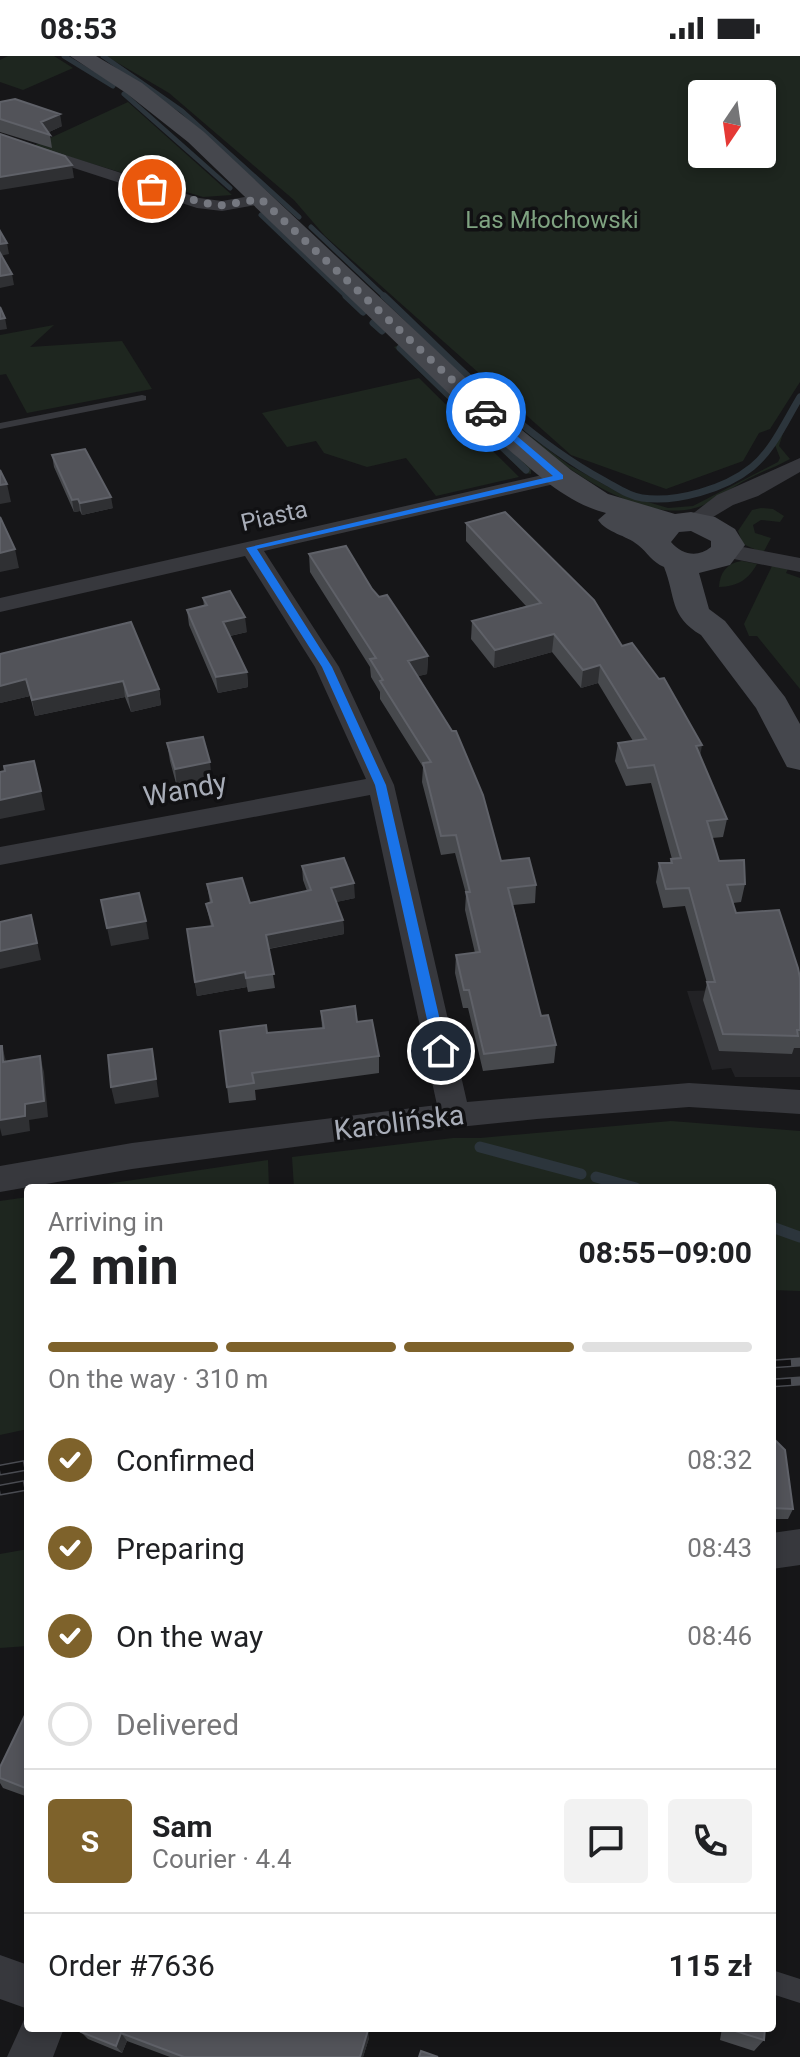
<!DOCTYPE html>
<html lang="en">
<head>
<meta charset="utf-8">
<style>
	:root { --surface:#fff; --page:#f2f2f2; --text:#202124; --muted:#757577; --line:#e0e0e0; --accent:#7e622b }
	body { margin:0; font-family:Roboto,sans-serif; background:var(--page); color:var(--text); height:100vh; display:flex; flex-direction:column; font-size:30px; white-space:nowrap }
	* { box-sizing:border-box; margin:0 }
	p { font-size:26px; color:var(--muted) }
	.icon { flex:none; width:44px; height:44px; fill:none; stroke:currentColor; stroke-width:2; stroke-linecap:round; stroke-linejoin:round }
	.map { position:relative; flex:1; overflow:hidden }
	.details { position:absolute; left:24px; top:1128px; width:752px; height:848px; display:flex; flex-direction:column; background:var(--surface); border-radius:8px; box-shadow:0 4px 12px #0003 }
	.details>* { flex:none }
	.needle { width:52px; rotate:193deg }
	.fabs { position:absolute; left:688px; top:24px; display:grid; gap:16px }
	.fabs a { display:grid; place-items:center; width:88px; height:88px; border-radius:8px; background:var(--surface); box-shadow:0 4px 12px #0003; font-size:40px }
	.pin { position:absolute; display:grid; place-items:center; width:68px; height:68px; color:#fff; margin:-34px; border:4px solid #fff; border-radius:50%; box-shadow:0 2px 8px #0007 }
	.courier { position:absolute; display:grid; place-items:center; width:80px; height:80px; margin:-40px; border:6px solid #1a73e8; border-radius:50%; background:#fff; color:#222; box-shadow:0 2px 10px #0007 }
	.overview em { font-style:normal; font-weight:700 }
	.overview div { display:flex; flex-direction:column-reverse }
	.overview { display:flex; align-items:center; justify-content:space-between; height:136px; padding:0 24px }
	h1 { font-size:52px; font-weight:700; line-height:60px }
	.bar { display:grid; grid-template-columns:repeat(4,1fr); gap:12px 8px; align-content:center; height:96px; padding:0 24px }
	.bar i { height:10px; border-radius:6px; background:var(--line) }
	.bar .current { background:var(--accent) }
	.bar p { grid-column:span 4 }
	.line { display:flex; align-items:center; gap:20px; padding:0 24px; border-top:2px solid var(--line) }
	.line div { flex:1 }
	.round { display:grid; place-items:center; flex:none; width:84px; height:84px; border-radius:8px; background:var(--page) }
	ol { padding:0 24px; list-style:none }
	li { display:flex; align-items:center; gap:24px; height:88px }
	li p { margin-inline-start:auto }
	li .icon { padding:8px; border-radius:50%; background:var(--accent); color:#fff; stroke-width:4 }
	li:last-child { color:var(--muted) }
	li i { width:44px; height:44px; border:4px solid var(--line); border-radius:50% }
	.status { display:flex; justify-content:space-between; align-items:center; height:56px; padding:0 40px; background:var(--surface); direction:ltr }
	.status svg { height:22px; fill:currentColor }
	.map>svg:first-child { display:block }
	.built { fill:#222225 }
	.green { fill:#1e261f; fill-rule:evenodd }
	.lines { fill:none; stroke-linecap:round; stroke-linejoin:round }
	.stream-far2 { stroke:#2c353c; stroke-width:5 }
	.stream-far1 { stroke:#2c353c; stroke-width:7 }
	.stream { stroke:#2c353c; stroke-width:11 }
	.lane { fill:#37383d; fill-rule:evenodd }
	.street { fill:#37383d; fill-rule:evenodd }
	.secondary { fill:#45474d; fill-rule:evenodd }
	.rail-far1-casing { stroke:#4a4c52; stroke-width:9 }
	.rail-casing { stroke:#4a4c52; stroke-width:11 }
	.rail-far1 { stroke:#111113; stroke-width:6; stroke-dasharray:19; stroke-linecap:butt }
	.rail { stroke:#111113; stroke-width:8; stroke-dasharray:24; stroke-linecap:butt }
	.wall { fill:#47494d }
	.shaded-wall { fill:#2f3033 }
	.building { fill:#525359; stroke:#5f6168; stroke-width:2 }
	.route { fill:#1a73e8 }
	.done { stroke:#757880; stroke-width:8; stroke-dasharray:0 14.4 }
	.labels { text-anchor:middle; stroke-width:7; stroke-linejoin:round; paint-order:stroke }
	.far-park-label { font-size:24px; fill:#7fa381; stroke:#111113 }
	.far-street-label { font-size:24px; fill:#a8adb8; stroke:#111113 }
	.street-label { font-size:28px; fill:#a8adb8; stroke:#111113 }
</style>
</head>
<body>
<div class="status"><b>08:53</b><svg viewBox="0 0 49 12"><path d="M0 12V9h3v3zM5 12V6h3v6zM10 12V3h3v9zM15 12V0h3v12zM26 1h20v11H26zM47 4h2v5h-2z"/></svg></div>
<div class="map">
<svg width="800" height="2001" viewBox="0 0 800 2001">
	<rect width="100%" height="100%" fill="#161618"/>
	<path class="built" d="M800 932V1021H735L731 1012 712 1014 687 935Z"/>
	<path class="green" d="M8 0H54L73 12 23 34 0 26V4Z
		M106 0H800V326L770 373 759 377 743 405 666 433 571 399 325 180 294 144 169 37ZM702 38H762V98H702Z
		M128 46 232 139 203 141 33 90Z
		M54 269 30 291 122 285 152 333 27 357 6 318 0 319V279Z
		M402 288 531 412V418L524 417 394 291Z
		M419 322 519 421 436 440 406 402 367 411 324 397 316 385 287 391 262 357Z
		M519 372 569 409 621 438 668 452 693 450 778 406 780 402 775 389 784 374 779 390 790 403C776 411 760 416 746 424 728 433 712 449 691 453 632 465 561 407 515 373Z
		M761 452 773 453 784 460 780 466 761 464 753 469 755 477 771 482 763 497 743 488 738 475 752 454Z
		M742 505 757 508C748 524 738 530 719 531 720 516 727 507 742 505Z
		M772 510 788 513 786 517 800 522V633L757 580H749L744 568Z
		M671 1065 800 1075V1235L772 1234V1132H294L292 1101 453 1082H480Z
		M268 1104 269 1132H79Z
		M28 1141V1373L0 1379V1145Z
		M28 1493V1590L0 1592V1498Z"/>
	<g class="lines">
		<path class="stream-far2" d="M64 0 113 30
			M103 0 182 55 299 161
			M124 38 230 132
			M261 159 348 242
			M311 171 386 242"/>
		<path class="stream-far1" d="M346 240 363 256
			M384 240C453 305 519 378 603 424 616 431 628 440 642 442 676 447 725 433 752 411 773 394 786 364 800 341
			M373 267 382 275
			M400 292 526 414"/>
		<path class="stream" d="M480 1091 581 1118
			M596 1121 636 1132
			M772 1171 800 1181"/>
		<path class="lane" d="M142 339 146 340V344L0 373V367Z
			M772 1914 800 1923V1947L772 1938Z"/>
		<path class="street" d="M0 78 199 142 222 145 261 138 269 143 267 147 222 155 197 152 0 88Z
			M800 402V416L758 440 733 449 693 473 682 466 717 439Z
			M560 415 571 421 567 425 264 495 339 611 394 729 467 1046 689 1027 800 1034V1058L689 1051 537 1063 390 1078 132 1113 0 1136V1110L132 1087 437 1049 370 739 0 809V791L366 723 315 611 245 500 0 556V542Z
			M727 488 800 502V516L719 500 716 495 719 490Z
			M800 1473V1509L772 1513V1477Z
			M0 1899 28 1909V1953L0 1943Z
			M28 1955V1972H64L53 2001H7Z"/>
		<path class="secondary" d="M70 0H96L142 27 204 76 517 370 571 414 608 438 675 458 691 456 715 461 735 473 745 489 730 509 699 517 709 553 725 565 785 641 800 668V714L787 711 756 652 701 579C669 560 676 541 664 511 652 506 648 497 638 489 626 479 607 477 598 464L606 457C562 446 529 410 495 382L188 86 126 37ZM691 475 711 485V491C698 502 682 499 671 486L679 476Z"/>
		<g class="rail-far1-casing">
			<path id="rail-far1" d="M772 1308 800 1306
				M772 1327 800 1325"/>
		</g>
		<g class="rail-casing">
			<path id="rail" d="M0 1414 28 1409
				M0 1434 28 1429"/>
		</g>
		<use href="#rail-far1" class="rail-far1"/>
		<use href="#rail" class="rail"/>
	</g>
	<path class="wall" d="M0 46 62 70 49 76 50 79 52 92 0 76Z
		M52 399 113 452 82 459 80 455 74 456 54 411Z
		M466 467 622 590 700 700 727 763 723 781 712 782 719 805 745 828 741 846 733 847 736 857 800 922V992H794L792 998 719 995 703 944 707 927 685 850 663 852 656 826 659 807H670L671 803H672L651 727 626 730 615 705 618 687 633 685 598 627 581 632 552 596 494 612 471 583 472 565 526 550 466 485Z
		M309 498 372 533 428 600 427 618 418 620 501 805 536 829 535 847 513 849 541 960 556 989 554 1007 483 1015 468 952H463L455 917 456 899 475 897 465 854 466 838 455 797 441 799 422 726 423 711 380 643V636L371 621 370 611 310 516Z
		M203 542 247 576 230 580 247 616 248 631 218 637 189 569 187 554 204 550Z
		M0 598 159 633 161 649 131 656 125 641 35 660 30 640 0 647Z
		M167 687 212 725 177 731 170 705Z
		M302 810 355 842 336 846 343 864 344 878 269 893 275 932 248 936 247 931 197 940 187 873 211 870 206 848 210 847 207 828 250 847 307 835 303 824Z
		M321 955 357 966 379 1000V1017L255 1034 256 1044 229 1047 220 975 267 977 322 972Z
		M772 1381 793 1453 788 1463H772Z
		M28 1653V1741L3 1732 0 1727V1711Z
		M722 1972H765L764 1984 754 1995 720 1984Z
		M81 1976 369 1982 363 2001H170L127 1985 122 1997 88 1983Z"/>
	<path class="shaded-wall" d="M60 58 62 70 47 77 41 66Z
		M72 109 74 122 0 134V121Z
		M7 187 9 198 0 200V188Z
		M12 218 14 229 0 232V220Z
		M5 262 7 273 0 274V263Z
		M7 428 11 446 0 448V429Z
		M111 441 113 452 82 459 80 447Z
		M78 443 80 455 74 456 72 444Z
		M15 493 19 512 0 516V497Z
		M245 561 247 576 225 581 223 566Z
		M554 578 552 596 494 612 495 594Z
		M428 600 427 618 408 623V605Z
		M600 609 598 627 581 632 583 614Z
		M247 616 248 631 218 637 216 621Z
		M26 623 30 640 0 647V630Z
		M123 625 125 641 35 660 32 644Z
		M159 633 161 649 131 656 128 640Z
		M702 689 699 707 696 690Z
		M210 706 212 725 177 731 175 713Z
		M41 735 45 754 0 763V744Z
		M354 827 355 842 332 847 331 832Z
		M343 864 344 878 267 893 266 879Z
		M146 865 149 883 111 890 107 872Z
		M35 876 41 904 0 913V895Z
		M245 916 247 931 197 940 195 926Z
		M2 990 6 1005 7 1022 3 1006Z
		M152 993 159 1041 115 1048 111 1031Z
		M40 1000 44 1016 48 1061 29 1064 30 1075 2 1080 0 1072V1064L25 1048Z
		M368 1974 369 1982 363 2001H360Z
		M121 1977 127 1985 122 1997 116 1990Z"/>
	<path class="building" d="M15 43 60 58 41 66 50 79 0 63V46Z
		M0 78 65 100 72 109 0 121Z
		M0 175 7 187 0 188Z
		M0 197 12 218 0 220Z
		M0 251 5 262 0 263Z
		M85 393 111 441 80 447 78 443 72 444 52 399Z
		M0 414 7 428 0 429Z
		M505 456 594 544 622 590 632 587 659 623 664 622 702 689 696 690 727 763 707 765 719 805 744 804 745 828 727 829 736 857 779 854 798 912 800 922V974H797L798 980 723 978 707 926H715L689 832 666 833 659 807H672L671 803 681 802 654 709 628 712 618 687 646 683 600 609 583 614 554 578 495 594 472 565 541 547 466 467Z
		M0 461 15 493 0 497Z
		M346 490 372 533 379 541 387 539 428 600 408 605 452 675H456L483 739 501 805 529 802 536 829 508 832 541 960 548 959 556 989 484 998 469 934H464L456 899 480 896 466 836H470L456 779 441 780 423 707 431 706 380 625 383 624 370 603 376 602 309 498Z
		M230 535 245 561 223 566 247 616 216 621 187 554 207 549 203 542Z
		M131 566 159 633 128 640 123 625 32 644 26 623 0 630V598Z
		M203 681 210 706 175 713 167 687Z
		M34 705 41 735 0 744V716L5 715 4 710Z
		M344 802 354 827 331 832 343 864 266 879 274 918 246 922 245 916 195 926 187 873 213 870 206 848 212 846 207 828 242 822 250 847 311 834 302 810Z
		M139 837 146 865 107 872 101 844Z
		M31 859 37 887 0 895V866Z
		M355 950 357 966 372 964 379 1000 252 1017 254 1027 227 1031 220 975 266 969 267 977 324 972 321 955Z
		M0 990H2L3 1006 40 1000 44 1045 25 1048V1060L0 1064Z
		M152 993 156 1023 111 1031 108 999Z
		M772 1381 785 1394 793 1453 772 1452Z
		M28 1653V1733L0 1722V1711Z
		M83 1972H362L368 1974 360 2001H184L121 1977 116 1990 81 1976Z
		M730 1972H765L764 1984 729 1973Z
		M421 1995 438 2001H419Z"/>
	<path class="route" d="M486 354 563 419V423L257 493 332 611 386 729 447 995 441 1000 434 995 375 729 322 611 246 492 553 420 483 358Z"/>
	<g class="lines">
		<path class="done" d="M152 133 217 150 261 143 486 356"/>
	</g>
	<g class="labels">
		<g class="far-park-label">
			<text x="552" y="172">Las Młochowski</text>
		</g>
		<g class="far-street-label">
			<text transform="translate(274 460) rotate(-13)" y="8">Piasta</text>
		</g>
		<g class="street-label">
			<text transform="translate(185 733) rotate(-10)" y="10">Wandy</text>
			<text transform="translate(399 1066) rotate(-7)" y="10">Karolińska</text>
		</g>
	</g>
</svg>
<div class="fabs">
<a><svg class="needle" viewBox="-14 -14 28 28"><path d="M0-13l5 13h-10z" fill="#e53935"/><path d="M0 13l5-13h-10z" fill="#757577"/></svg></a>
</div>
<div class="pin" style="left:152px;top:133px;background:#ea580c"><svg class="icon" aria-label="bag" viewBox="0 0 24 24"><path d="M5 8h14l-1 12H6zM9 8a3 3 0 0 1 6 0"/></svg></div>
<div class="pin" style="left:441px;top:995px;background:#1f2937"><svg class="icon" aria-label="home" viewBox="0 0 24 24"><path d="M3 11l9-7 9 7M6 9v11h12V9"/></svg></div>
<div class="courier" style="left:486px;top:356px"><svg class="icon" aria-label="car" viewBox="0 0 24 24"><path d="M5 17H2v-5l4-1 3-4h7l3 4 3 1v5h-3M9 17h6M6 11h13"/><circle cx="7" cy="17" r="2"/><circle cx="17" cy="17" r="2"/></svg></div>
<section class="details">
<div class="overview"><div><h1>2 min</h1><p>Arriving in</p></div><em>08:55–09:00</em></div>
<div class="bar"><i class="current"></i><i class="current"></i><i class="current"></i><i></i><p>On the way · 310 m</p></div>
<ol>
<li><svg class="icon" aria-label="check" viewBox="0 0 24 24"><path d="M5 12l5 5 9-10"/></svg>Confirmed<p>08:32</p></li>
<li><svg class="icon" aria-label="check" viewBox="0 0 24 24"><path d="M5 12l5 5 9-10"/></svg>Preparing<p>08:43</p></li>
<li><svg class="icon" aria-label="check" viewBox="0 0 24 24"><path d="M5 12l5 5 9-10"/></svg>On the way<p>08:46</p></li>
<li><i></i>Delivered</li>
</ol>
<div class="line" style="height:144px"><b class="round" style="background:var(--accent);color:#fff">S</b><div><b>Sam</b><p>Courier · 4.4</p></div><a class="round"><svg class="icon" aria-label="chat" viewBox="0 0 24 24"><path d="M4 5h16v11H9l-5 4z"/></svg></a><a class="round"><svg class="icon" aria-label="phone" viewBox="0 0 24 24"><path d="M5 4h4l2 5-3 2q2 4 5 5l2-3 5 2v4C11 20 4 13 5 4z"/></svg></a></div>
<div class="line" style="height:104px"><div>Order #7636</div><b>115 zł</b></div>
</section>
</div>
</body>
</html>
